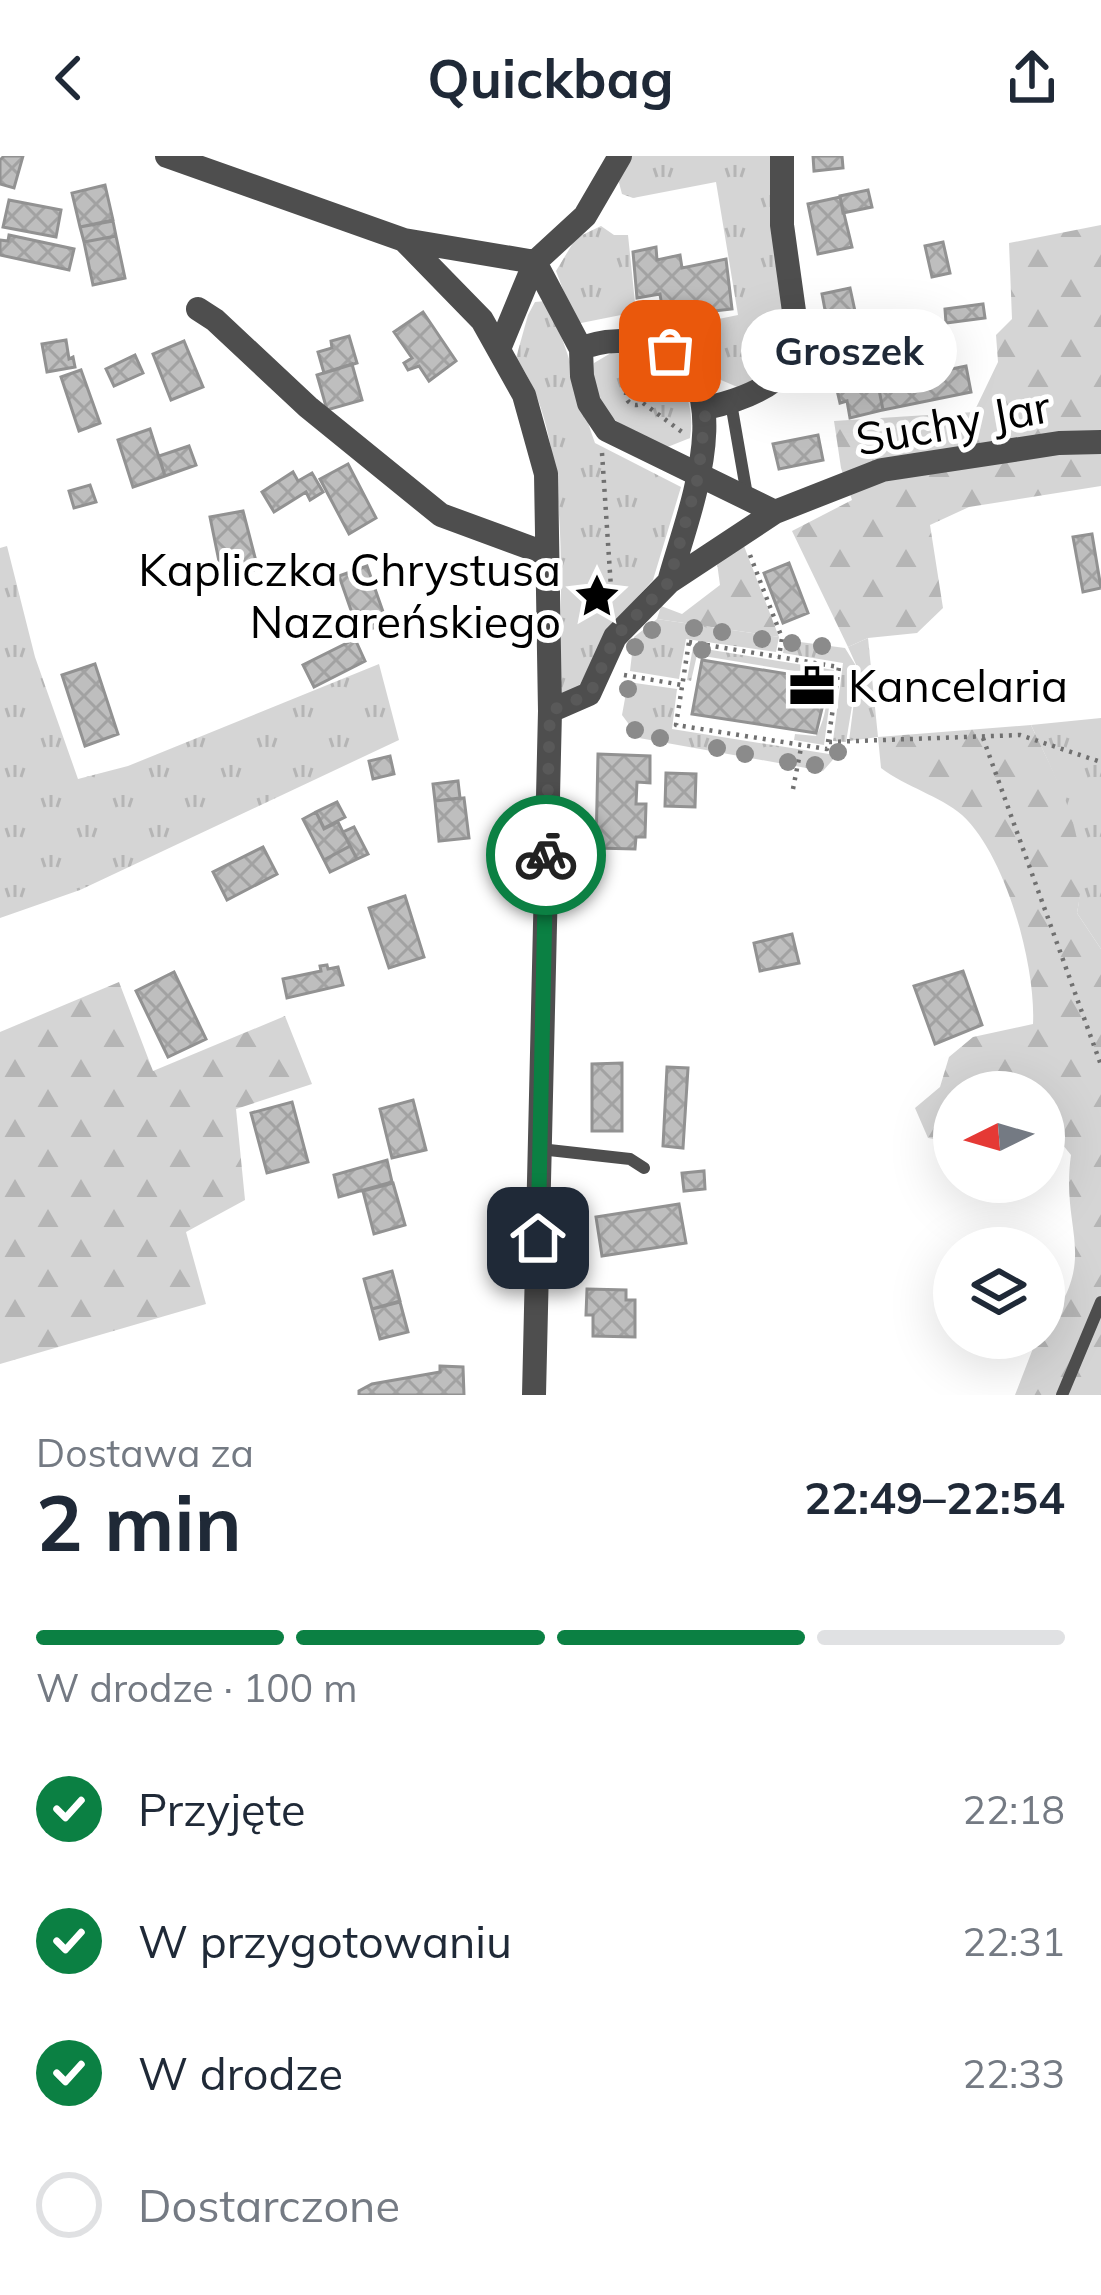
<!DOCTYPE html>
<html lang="pl">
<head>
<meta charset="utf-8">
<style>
	:root { --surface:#fff; --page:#f2f2f3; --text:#1f2937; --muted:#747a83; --line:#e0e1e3; --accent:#0b8043 }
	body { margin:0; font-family:Mulish,sans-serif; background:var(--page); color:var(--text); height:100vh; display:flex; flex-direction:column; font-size:45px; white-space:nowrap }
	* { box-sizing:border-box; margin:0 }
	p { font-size:39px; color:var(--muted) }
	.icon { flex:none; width:66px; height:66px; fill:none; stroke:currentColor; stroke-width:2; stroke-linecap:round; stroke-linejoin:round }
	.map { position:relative; height:1239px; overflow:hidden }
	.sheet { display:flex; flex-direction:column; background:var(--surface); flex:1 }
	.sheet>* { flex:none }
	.needle { width:78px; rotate:265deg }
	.tools { position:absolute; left:933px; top:915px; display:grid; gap:24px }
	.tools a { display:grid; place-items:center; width:132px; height:132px; border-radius:50%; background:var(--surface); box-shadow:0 12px 48px #0002; font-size:60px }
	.pin { position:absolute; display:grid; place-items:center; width:102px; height:102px; color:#fff; margin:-51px; border-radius:24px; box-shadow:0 6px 18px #0006 }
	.courier { position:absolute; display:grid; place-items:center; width:120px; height:120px; margin:-60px; border:9px solid #0b8043; border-radius:50%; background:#fff; color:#222; box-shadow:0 3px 15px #0007 }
	.bubble { position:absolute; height:84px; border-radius:42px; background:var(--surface); box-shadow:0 12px 48px #0002; font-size:39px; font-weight:700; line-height:84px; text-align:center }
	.headline em { font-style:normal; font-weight:700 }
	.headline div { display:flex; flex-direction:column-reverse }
	.headline { display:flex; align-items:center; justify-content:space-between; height:204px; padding:0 36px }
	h1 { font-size:78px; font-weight:700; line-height:90px }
	.bar { display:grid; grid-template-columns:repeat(4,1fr); gap:18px 12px; align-content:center; height:144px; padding:0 36px }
	.bar i { height:15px; border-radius:9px; background:var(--line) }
	.bar .current { background:var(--accent) }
	.bar p { grid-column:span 4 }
	ol { padding:0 36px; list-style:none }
	li { display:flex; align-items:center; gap:36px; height:132px }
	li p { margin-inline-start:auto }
	li .icon { padding:12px; border-radius:50%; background:var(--accent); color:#fff; stroke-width:4 }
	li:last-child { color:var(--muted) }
	li i { width:66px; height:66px; border:6px solid var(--line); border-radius:50% }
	header { display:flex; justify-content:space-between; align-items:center; height:156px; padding:0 36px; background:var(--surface); font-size:54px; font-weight:700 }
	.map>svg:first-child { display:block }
	.grass { fill:url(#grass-tufts) }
	.forest { fill:url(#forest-firs) }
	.building { fill:url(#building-cross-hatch); stroke:#929292; stroke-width:3 }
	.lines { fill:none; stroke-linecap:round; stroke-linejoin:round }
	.path { stroke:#707070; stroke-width:4.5; stroke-dasharray:3 6; stroke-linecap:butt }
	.service { stroke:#4e4e4e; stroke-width:12 }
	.minor { stroke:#4e4e4e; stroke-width:24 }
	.tree { fill:#8b8b8b }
	.done { stroke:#595959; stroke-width:12; stroke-dasharray:0 21.6 }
	.route { stroke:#0b8043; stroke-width:15 }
	.labels { text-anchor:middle; stroke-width:10; stroke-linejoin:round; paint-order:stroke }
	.street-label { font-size:45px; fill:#000; stroke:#fff }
	.poi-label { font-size:45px; fill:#000; stroke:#fff; text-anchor:end }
</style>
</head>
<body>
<header><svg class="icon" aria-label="back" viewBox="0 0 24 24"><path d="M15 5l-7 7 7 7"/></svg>Quickbag<svg class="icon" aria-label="share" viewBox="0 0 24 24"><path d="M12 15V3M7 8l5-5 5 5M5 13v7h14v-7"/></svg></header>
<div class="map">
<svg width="1101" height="1239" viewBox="0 0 1101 1239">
	<defs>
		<pattern id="grass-tufts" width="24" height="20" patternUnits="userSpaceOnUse" patternTransform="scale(3)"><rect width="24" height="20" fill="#d5d5d5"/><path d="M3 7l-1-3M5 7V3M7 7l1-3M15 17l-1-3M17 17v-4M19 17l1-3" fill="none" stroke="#b5b5b5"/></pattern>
		<pattern id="forest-firs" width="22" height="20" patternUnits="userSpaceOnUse" patternTransform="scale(3)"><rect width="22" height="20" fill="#d5d5d5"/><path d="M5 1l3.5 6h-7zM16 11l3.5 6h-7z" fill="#b5b5b5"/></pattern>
		<pattern id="building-cross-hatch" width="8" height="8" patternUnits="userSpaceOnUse" patternTransform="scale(3)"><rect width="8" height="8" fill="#bebebe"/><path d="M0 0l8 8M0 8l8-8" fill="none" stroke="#a2a2a2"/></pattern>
	</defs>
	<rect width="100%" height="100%" fill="#fff"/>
	<path class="grass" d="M627 0H775L790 189 778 214 742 233 714 221 704 166 738 159 716 26 633 42 622 38 618 23Z
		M601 70 614 79H628L636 156 576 168 556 115 576 82Z
		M546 145C569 190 578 239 595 287L681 331 653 424 607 474 577 535 560 538C559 442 574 281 516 202L528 159 535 146Z
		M631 195C675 203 697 240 690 282L665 292C625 270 587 260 594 207L611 197Z
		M7 390 35 501 78 623 128 610 379 508 399 584 80 734 0 762V392Z
		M657 463 779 481 776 496 686 483 679 523 630 515 634 481Z
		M868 482 878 581 849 585 858 514 846 586 833 585 843 507 783 497 785 484 845 492 858 513 848 491Z
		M693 491 834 514 824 589 794 584 795 578 816 580C826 561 829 541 825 520L697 499 691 525 687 524Z
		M628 526 677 533 672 573 829 598 831 590 844 591 823 615 639 582 622 559Z
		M1101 562V793L1077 757C1090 691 1059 627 1031 569Z"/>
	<path class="forest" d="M1101 69V330L969 351 930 369 943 452 917 477 868 482 848 491 792 375 852 344 841 312 834 265 974 256 998 206 996 179 1012 163 1009 87Z
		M744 390 779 481 657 463 661 450 682 458 720 429 717 407Z
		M1031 569C1061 632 1092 685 1077 757L1101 793V1239H1015L1037 1182H1044V1173C1101 1101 1060 1076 1071 999L1050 973H1044V936H954V986L928 982 915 952 940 931 949 901 973 881 1033 868C1036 810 1006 699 962 659 940 640 906 631 881 612L878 581Z
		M119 826 153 915 285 860 312 928 236 953 245 1044 186 1076 206 1148 0 1208V876Z"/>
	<path class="building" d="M4 0H23L14 32 0 28V4Z
		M813 0H842L843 12 814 15Z
		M105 29 113 64 80 71 72 37Z
		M868 34 872 51 843 57 840 40Z
		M840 41 852 91 818 98 808 48Z
		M9 44 61 54 56 81 3 71Z
		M113 65 116 80 84 86 80 71Z
		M9 79 74 93 69 114 0 99V84L8 85Z
		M116 80 125 122 93 129 84 86Z
		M943 86 950 117 932 121 925 90Z
		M656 91 657 104 680 99 682 112 726 103 732 153 687 158 685 146 662 151 660 138 637 142 633 96Z
		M850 132 858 169 829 175 822 138Z
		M983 148 985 162 946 167 945 153Z
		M423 156 456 205 429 225 419 210 408 214 404 207 412 202 394 176Z
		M875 177 871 193 838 200 837 185Z
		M349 180 357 207 324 217 318 196 332 192 331 185Z
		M66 184 69 203 73 201 75 211 47 216 42 188Z
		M184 185 203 231 171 244 153 198Z
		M871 193 883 254 850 262 847 245 840 247 837 234 844 232 838 201Z
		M135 199 143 217 114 230 106 213Z
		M352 208 362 244 327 254 317 219Z
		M966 210 971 236 883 254 878 228Z
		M81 214 100 267 79 275 61 221Z
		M150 273 165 320 133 331 118 284Z
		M818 279 823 304 779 313 773 288Z
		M189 290 196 309 165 320 159 300Z
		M348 308 376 362 349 378 320 323Z
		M293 316 298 325 312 317 323 336 310 344 306 336 274 356 262 336Z
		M90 329 96 346 74 352 69 335Z
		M243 355 258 413 222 420 210 361Z
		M1092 378 1101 432 1083 436 1073 381Z
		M789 407 808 457 783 467 764 417Z
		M367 410 387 467 359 477 339 420Z
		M355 483 365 505 314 531 303 509Z
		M702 504 824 524 822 536H826L816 577 692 558Z
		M95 508 118 578 85 590 62 519Z
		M598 598 650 600V627L637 626 636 648H646L645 681H636L635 693 596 692Z
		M390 600 394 618 373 623 369 605Z
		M666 617 696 618 695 651 665 650Z
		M458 625 460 642 435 645 433 628Z
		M464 642 469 682 439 685 435 645Z
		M337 646 345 661 324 672 316 656Z
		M316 656 324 673 338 666 350 690 324 704 303 663Z
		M354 671 368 698 357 703 343 676Z
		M350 690 357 703 330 716 324 704Z
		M263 691 277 718 227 744 213 716Z
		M405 740 424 801 389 812 369 752Z
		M792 778 799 807 760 815 754 787Z
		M327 809 328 813 338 811 343 829 287 842 283 823 321 815 320 810Z
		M963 815 982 869 935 888 914 830Z
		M174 816 206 883 168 901 136 835Z
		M622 907V975H592V908Z
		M667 911 688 912 683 992 663 990Z
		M413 944 426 994 392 1002 380 953Z
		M292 946 308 1006 267 1017 251 957Z
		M387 1004 392 1026 339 1041 334 1019Z
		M704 1015 705 1033 684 1035 682 1017Z
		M393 1027 405 1069 374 1078 363 1035Z
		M679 1048 686 1087 602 1100 596 1061Z
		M392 1115 400 1145 372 1153 364 1123Z
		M587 1133 626 1134V1144H635V1181L593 1180V1159H586Z
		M400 1146 408 1176 380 1183 372 1153Z
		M440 1210 463 1211 464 1239H359V1235L372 1228 440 1216Z"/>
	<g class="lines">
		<path class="path" d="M626 239a10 10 0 1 1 20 0a10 10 0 1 1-20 0Z
			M643 247 682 276
			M602 297 612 447
			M750 399 782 482 779 501
			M689 486 839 511 827 593 676 569Z
			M624 519 682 529
			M983 582 1101 909
			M829 586 1020 579 1101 606
			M793 633 801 592"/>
		<path class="service" d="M731 247 747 339
			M540 993 630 1003 644 1012
			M1062 1239 1101 1146"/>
		<path class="minor" d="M167 0 404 84 482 164 524 239 546 318 550 555 534 1239
			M404 84 535 106 581 193C601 183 632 183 654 190 747 219 686 362 669 426
			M198 153 215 164 308 251 441 359 547 398
			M499 193 535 106 585 60 620 0
			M581 193 582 220 589 247 607 274 775 356
			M706 252C743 244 793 227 798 184L782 69V0
			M550 555 589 538 615 481 669 426 775 356 882 314 1059 287 1101 286"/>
	</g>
	<g class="tree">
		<circle cx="694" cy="472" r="9"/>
		<circle cx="652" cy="474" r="9"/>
		<circle cx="722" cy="476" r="9"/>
		<circle cx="762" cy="483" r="9"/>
		<circle cx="792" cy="487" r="9"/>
		<circle cx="822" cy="490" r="9"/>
		<circle cx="635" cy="491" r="9"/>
		<circle cx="702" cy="494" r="9"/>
		<circle cx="628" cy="533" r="9"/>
		<circle cx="635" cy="574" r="9"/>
		<circle cx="660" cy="582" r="9"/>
		<circle cx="717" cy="592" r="9"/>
		<circle cx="838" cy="596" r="9"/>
		<circle cx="745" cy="598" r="9"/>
		<circle cx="788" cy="606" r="9"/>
		<circle cx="815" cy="609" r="9"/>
	</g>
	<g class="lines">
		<path class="done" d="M546 699 550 555 590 538 615 481 669 426 698 321 706 252 694 219 670 195"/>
		<path class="route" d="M538 1082 546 699"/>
	</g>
	<defs>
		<g id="sight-bare" transform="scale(3.6)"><path d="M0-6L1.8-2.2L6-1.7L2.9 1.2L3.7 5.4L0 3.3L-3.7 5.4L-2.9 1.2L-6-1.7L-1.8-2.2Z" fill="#000" stroke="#fff" stroke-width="2.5" paint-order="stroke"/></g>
		<g id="office-bare" transform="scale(3.6)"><path d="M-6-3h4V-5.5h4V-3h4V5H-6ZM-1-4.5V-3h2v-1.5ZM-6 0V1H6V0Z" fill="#000" stroke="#fff" stroke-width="2.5" paint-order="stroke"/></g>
	</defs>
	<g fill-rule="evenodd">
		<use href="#sight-bare" x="597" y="440"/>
		<use href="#office-bare" x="812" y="530"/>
	</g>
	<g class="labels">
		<g class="street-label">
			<text transform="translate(953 267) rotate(-10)" y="16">Suchy Jar</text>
		</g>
		<g class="poi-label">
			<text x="561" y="430">Kapliczka Chrystusa<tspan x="561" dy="52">Nazareńskiego</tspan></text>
			<text x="848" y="546" text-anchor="start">Kancelaria</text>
		</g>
	</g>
</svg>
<div class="tools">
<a><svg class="needle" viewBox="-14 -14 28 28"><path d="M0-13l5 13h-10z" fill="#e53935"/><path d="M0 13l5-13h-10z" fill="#747a83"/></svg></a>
<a><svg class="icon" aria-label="layers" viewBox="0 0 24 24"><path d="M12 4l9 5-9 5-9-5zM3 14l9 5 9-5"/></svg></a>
</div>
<div class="pin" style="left:670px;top:195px;background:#ea580c"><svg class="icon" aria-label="bag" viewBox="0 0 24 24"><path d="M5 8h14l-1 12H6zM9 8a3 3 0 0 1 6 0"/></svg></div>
<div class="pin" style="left:538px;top:1082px;background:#1f2937"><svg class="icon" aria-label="home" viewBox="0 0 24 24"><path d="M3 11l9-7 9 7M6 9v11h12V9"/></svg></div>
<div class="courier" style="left:546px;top:699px"><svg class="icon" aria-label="bike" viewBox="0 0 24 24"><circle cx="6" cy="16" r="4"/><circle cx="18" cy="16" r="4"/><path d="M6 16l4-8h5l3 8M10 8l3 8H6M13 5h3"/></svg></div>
<div class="bubble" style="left:741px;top:153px;width:216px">Groszek</div>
</div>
<section class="sheet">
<div class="headline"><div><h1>2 min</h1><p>Dostawa za</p></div><em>22:49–22:54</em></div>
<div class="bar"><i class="current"></i><i class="current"></i><i class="current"></i><i></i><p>W drodze · 100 m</p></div>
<ol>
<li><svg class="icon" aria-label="check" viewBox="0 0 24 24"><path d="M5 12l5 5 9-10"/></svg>Przyjęte<p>22:18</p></li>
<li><svg class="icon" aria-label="check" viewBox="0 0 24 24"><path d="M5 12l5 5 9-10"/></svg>W przygotowaniu<p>22:31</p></li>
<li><svg class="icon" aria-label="check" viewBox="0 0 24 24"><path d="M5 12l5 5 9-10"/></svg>W drodze<p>22:33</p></li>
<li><i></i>Dostarczone</li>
</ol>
</section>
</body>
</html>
